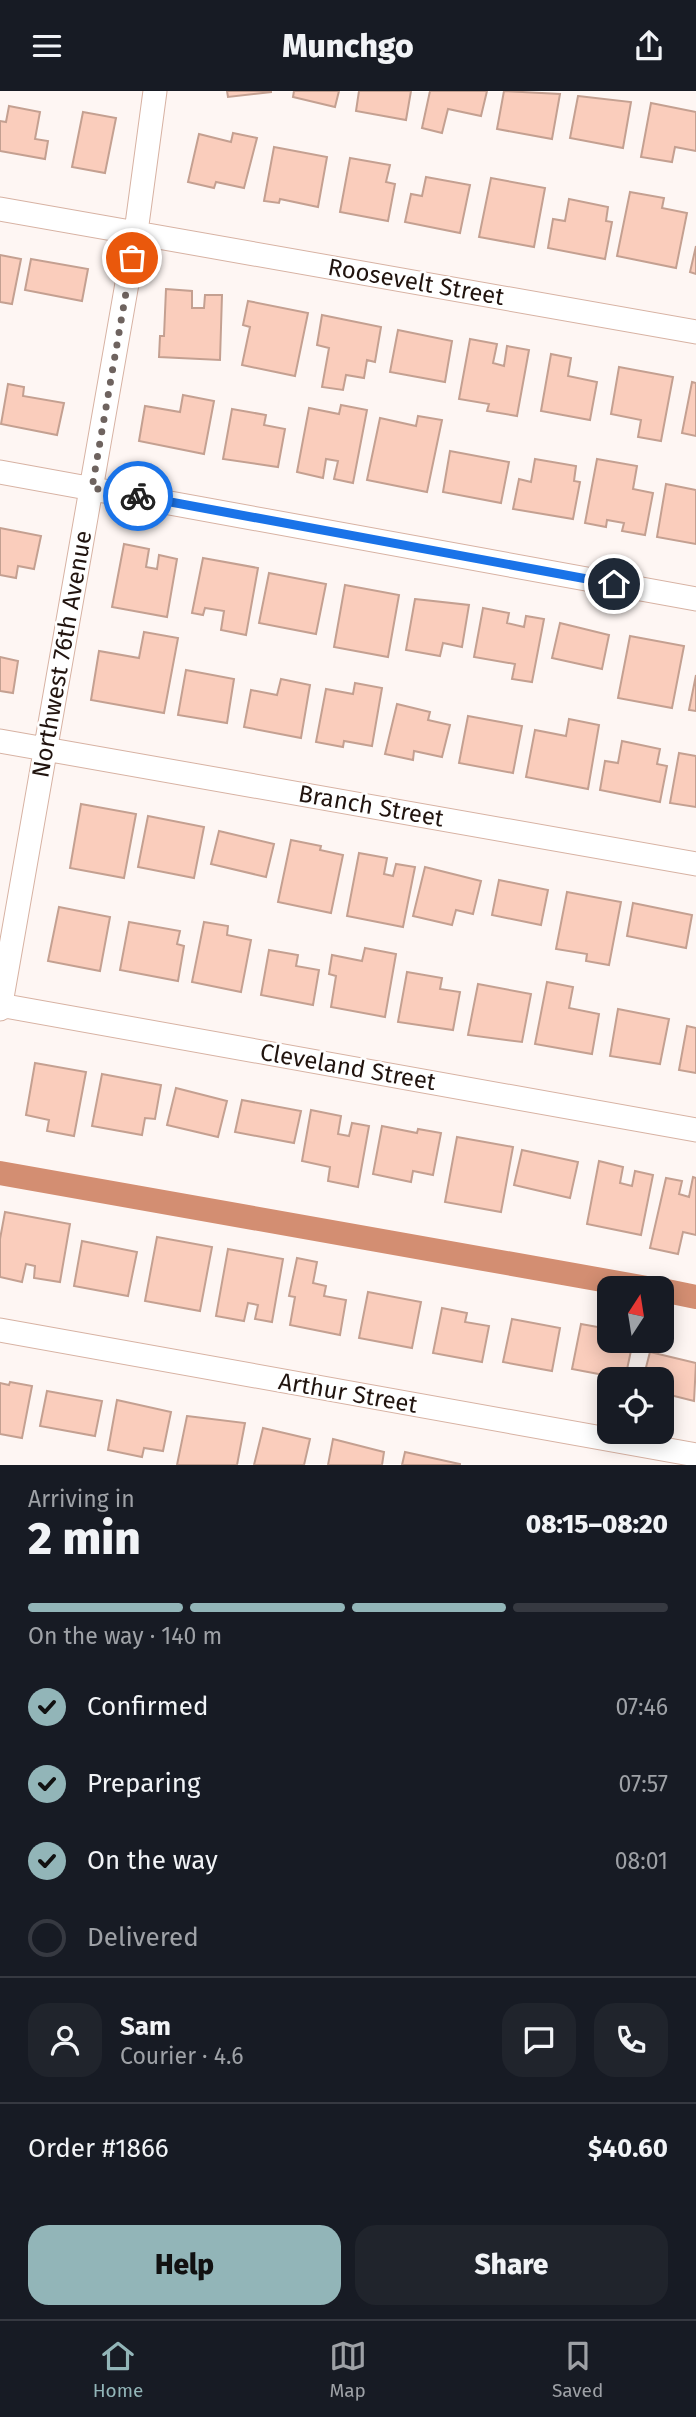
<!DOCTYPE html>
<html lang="en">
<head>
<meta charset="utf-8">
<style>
	:root { --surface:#171b24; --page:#20242c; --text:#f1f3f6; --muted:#9ea1a6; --line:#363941; --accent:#92b5b8 }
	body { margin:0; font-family:"Fira Sans",sans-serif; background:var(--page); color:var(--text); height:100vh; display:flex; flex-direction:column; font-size:26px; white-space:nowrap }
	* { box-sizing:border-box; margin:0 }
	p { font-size:23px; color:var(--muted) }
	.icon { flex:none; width:38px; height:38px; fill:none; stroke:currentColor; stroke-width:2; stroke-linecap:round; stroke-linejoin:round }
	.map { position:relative; height:1374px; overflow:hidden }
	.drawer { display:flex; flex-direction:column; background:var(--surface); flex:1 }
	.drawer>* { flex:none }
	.needle { width:46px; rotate:12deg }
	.tools { position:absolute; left:597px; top:1185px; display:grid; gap:14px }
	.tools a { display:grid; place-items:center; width:77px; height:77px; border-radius:14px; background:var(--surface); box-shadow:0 4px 18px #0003; font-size:35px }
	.pin { position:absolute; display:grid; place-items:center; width:60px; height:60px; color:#fff; margin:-30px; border:4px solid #fff; border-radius:50%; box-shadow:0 2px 7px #0007 }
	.courier { position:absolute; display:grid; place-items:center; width:70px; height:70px; margin:-35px; border:5px solid #1a73e8; border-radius:50%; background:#fff; color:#222; box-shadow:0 2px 9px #0007 }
	.summary em { font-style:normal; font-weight:800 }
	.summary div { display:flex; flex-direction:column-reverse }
	.summary { display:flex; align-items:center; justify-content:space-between; height:119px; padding:0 28px }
	h1 { font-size:46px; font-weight:800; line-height:52px }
	.bar { display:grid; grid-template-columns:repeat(4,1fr); gap:10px 7px; align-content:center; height:84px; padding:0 28px }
	.bar i { height:9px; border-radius:5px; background:var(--line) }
	.bar .selected { background:var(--accent) }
	.bar p { grid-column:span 4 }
	.line { display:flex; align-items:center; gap:18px; padding:0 28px; border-top:2px solid var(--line) }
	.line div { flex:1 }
	.round { display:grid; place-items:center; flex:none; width:74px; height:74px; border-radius:21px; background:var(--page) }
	ol { padding:0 28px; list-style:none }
	li { display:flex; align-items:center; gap:21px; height:77px }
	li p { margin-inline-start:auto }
	li .icon { padding:7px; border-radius:50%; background:var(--accent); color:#111; stroke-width:4 }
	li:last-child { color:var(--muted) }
	li i { width:38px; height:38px; border:4px solid var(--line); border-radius:50% }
	.button { display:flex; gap:14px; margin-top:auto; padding:14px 28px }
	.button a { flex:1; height:80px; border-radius:21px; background:var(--accent); color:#111; font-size:28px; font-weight:800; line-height:80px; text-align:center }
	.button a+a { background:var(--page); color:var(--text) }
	header { display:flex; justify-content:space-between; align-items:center; height:91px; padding:0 28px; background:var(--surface); font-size:32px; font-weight:800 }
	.menu { display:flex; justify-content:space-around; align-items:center; height:98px; border-top:2px solid var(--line); background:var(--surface); font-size:19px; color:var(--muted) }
	.menu a { display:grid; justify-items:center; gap:4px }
	.menu .selected { color:var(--accent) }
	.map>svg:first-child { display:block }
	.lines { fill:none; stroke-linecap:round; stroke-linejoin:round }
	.canal { stroke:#d38e72; stroke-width:24 }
	.building { fill:#facdbc; stroke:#c4a091; stroke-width:2 }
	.minor-casing { stroke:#d7b2a3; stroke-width:25 }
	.minor { stroke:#fff; stroke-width:23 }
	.done { stroke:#6e635f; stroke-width:7; stroke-dasharray:0 12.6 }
	.route { stroke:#1a73e8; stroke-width:9 }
	.labels { text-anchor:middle; stroke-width:5; stroke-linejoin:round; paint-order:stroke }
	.street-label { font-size:24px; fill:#21140f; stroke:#fff }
</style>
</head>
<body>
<header><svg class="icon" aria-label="menu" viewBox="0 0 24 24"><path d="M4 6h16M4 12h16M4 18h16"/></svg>Munchgo<svg class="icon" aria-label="share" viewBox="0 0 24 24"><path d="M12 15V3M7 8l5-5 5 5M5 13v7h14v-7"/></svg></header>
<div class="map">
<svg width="696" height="1374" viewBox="0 0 696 1374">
	<rect width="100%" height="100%" fill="#fef6f3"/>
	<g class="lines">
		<path class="canal" d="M0 1082 647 1197
			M662 1199 696 1206"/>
	</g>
	<path class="building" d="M227 0H271V1L228 6Z
		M294 0H339L335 16 293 6Z
		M359 0H411L406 29 356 20Z
		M430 0H487L481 25 448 18 442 42 422 37Z
		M504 0 560 3 552 48 497 38Z
		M578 5 631 11 623 57 570 47Z
		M651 12 696 21V60L675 56 672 71 641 66Z
		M9 15 40 21 35 48 48 50 45 68 0 60V30L6 31Z
		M83 21 116 27 105 82 72 76Z
		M233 42 257 47 244 97 216 91 214 97 188 91 199 43 231 51Z
		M274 56 327 66 318 116 280 108 279 112 264 110Z
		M350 67 390 74 386 91 395 93 388 130 340 121Z
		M426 86 470 94 460 142 405 131 411 103 422 105Z
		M491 87 545 97 534 156 479 146Z
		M630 101 664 107 662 117 687 122 676 177 617 165Z
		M569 108 608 116 606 130 612 131 605 168 548 157 553 128 565 130Z
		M696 155V183L690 181Z
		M0 164 21 168 12 213 0 211Z
		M31 168 88 178 82 210 25 199Z
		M166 198 192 200V217H204L205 204H222L220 269 159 266 160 245H164Z
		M248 210 308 222 295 285 242 274 250 236 243 234Z
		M322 224 381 236 375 271 367 269 364 287 346 284 343 299 322 296 329 257 317 254Z
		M398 239 452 250 445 291 390 281Z
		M470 248 497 253 493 272 504 275 507 255 529 259 517 325 487 320 489 313 459 308Z
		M551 263 571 267 568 285 597 291 590 329 541 320Z
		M619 276 673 286 661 350 638 346 641 329 611 323Z
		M692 291 696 292V345L682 342Z
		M8 293 24 296 23 305 64 312 57 344 1 333Z
		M183 304 214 310 204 363 139 350 145 315 180 321Z
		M341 314 367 319 353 392 334 388 338 370 326 368 323 387 297 381 309 317 339 323Z
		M232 318 266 324 264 334 285 338 278 376 223 368Z
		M418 325 442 329 427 401 367 389 380 327 416 335Z
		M450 360 509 371 501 412 443 401Z
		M535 368 576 375 574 390 580 391 573 428 513 418 519 388 531 391Z
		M597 368 637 375 633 398 653 402 645 444 622 440 624 432 607 429 606 436 585 432Z
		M666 393 696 399V453L657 446Z
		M0 437 41 445 34 478 18 475 16 487 0 484Z
		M124 453 149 458 146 476 157 478 159 464 177 468 167 526 112 516Z
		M203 467 258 477 246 544 221 539 224 520 205 517 203 524 192 522Z
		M269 482 326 493 316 543 259 532Z
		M345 494 399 504 388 566 334 556Z
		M415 508 469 514 462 556 443 552 440 565 406 559Z
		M483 517 509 522 507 532 524 536 526 525 544 528 532 591 512 588 515 573 474 566Z
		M560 532 609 544 602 578 552 567Z
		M144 541 178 547 164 622 91 609 99 560 139 567Z
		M630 545 684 555 672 617 618 607Z
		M0 566 18 570 13 602 0 600Z
		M186 579 234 588 227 632 178 624Z
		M696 584V620L689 619Z
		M281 588 310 594 301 647 244 636 251 599 277 604Z
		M355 592 382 597 372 655 344 650 343 656 316 651 326 598 353 603Z
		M397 613 430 621 428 629 450 634 442 666 414 660 413 669 385 663Z
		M468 625 522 635 513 682 459 672Z
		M569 628 599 634 588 698 526 686 535 639 566 645Z
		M622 650 660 658 657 673 667 675 660 711 600 699 605 670 618 672Z
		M679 662 696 665V716L670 712Z
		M81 713 136 723 124 787 70 777Z
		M148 725 204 736 194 787 138 776Z
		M219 740 274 753 266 786 211 773Z
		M291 749 321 755 320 759 343 764 331 822 278 811Z
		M359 762 387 767 384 783 393 785 396 773 415 776 403 836 347 825Z
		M425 776 481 790 473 823 456 819 452 834 413 825Z
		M499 789 548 799 541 834 492 824Z
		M567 801 621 811 609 874 586 870 587 863 556 858Z
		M633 812 692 824 686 857 627 845Z
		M59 816 110 826 100 880 48 870Z
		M129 831 180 840 177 853 184 855 178 890 120 879Z
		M204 831 228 835 227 844 251 849 241 901 192 891Z
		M365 857 396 863 385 926 331 916 336 885 329 883 332 864 362 870Z
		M269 859 298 864 296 875 319 879 313 914 261 904Z
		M407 881 442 887 440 898 460 901 453 939 398 931Z
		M547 891 573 896 569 917 599 923 592 963 535 953Z
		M478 893 531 903 522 951 468 944Z
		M618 918 669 928 660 973 610 965Z
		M687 935 696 937V982L679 979Z
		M35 972 86 981 74 1045 47 1040 49 1029 26 1024Z
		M102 983 161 994 155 1028 145 1027 142 1044 92 1035Z
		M176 997 227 1010 218 1046 167 1034Z
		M242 1009 301 1020 294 1052 235 1041Z
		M311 1019 341 1025 338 1043 349 1045 352 1032 369 1035 358 1096 328 1090 330 1076 302 1070Z
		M382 1035 417 1042 418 1038 441 1042 433 1084 413 1080 411 1091 373 1083Z
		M457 1046 513 1056 501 1121 445 1111Z
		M522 1059 578 1071 570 1107 514 1094Z
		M599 1070 623 1076 620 1092 632 1095 635 1080 653 1084 641 1144 587 1133Z
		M693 1086 696 1087V1144L683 1141 678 1163 650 1157 666 1087 682 1090 679 1103 689 1106Z
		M5 1121 70 1133 60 1191 34 1187 35 1175 26 1173 22 1191 0 1186V1148Z
		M157 1146 212 1156 200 1220 145 1210Z
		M82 1150 137 1161 128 1205 74 1195Z
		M228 1158 283 1168 272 1231 255 1228 258 1214 248 1212 244 1230 216 1225Z
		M297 1167 317 1171 313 1192 326 1195 324 1205 346 1209 340 1244 290 1234 295 1206 289 1205Z
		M368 1201 421 1211 412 1257 359 1247Z
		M442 1217 467 1222 465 1231 489 1235 482 1271 433 1262Z
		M512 1228 560 1237 552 1280 503 1271Z
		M581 1233 609 1238V1250H633L625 1288 572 1278Z
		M650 1261 696 1272 694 1310 662 1302V1288H643Z
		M10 1291 32 1295 22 1347 0 1343V1292L9 1294Z
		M47 1300 102 1310 95 1345 40 1335Z
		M117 1309 171 1321 163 1360 144 1357 142 1366 108 1359Z
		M187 1325 245 1332 237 1374H177Z
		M263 1337 310 1348 304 1374H254Z
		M333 1348 384 1361 382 1374H328Z
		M405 1361 460 1373V1374H402Z"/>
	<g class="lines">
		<g class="minor-casing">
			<path id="minor" d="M0 118 696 241
				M0 381 696 508
				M0 650 696 773
				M0 914 696 1039
				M0 918 136 141 155 0
				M0 1239 696 1364"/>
		</g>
		<use href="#minor" class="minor"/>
	</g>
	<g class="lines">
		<path class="done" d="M132 167 92 397 138 405"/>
		<path class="route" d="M138 405 614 493"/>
	</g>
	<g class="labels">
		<g class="street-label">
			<text transform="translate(416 191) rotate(10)" y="8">Roosevelt Street</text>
			<text transform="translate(62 563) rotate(-80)" y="8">Northwest 76th Avenue</text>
			<text transform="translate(371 715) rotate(10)" y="8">Branch Street</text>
			<text transform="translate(348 976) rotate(10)" y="8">Cleveland Street</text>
			<text transform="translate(348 1302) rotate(10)" y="8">Arthur Street</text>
		</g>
	</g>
</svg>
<div class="tools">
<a><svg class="needle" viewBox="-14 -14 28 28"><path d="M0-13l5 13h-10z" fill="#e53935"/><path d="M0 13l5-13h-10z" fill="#9ea1a6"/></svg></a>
<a><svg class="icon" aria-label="locate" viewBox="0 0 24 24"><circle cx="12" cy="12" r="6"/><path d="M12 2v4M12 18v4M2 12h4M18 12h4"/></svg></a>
</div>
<div class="pin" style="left:132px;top:167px;background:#ea580c"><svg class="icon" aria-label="bag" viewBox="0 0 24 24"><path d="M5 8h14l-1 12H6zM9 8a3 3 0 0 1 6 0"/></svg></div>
<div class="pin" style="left:614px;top:493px;background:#1f2937"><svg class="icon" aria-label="home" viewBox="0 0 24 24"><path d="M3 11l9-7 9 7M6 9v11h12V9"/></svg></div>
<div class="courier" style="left:138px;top:405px"><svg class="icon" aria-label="bike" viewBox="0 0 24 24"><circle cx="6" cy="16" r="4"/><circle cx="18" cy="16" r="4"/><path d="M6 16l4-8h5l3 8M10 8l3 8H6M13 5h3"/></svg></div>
</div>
<section class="drawer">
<div class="summary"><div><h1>2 min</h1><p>Arriving in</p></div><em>08:15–08:20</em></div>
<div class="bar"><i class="selected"></i><i class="selected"></i><i class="selected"></i><i></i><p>On the way · 140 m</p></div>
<ol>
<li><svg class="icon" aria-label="check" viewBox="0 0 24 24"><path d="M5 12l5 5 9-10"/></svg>Confirmed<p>07:46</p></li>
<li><svg class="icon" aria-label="check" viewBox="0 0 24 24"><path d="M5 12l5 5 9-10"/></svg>Preparing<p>07:57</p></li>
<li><svg class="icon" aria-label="check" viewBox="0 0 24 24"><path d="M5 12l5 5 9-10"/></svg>On the way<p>08:01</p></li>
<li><i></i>Delivered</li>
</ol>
<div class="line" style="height:126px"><a class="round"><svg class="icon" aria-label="person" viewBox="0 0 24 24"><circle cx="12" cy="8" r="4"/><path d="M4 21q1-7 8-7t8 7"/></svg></a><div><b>Sam</b><p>Courier · 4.6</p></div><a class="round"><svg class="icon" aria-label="chat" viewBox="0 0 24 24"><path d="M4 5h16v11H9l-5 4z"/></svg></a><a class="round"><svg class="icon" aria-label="phone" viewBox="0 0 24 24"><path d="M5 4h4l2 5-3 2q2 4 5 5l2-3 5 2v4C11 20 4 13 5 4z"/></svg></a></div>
<div class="line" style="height:91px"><div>Order #1866</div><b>$40.60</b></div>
<div class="button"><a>Help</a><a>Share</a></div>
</section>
<nav class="menu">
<a class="selected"><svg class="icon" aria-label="home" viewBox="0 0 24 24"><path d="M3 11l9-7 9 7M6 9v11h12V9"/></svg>Home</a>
<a><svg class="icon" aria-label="map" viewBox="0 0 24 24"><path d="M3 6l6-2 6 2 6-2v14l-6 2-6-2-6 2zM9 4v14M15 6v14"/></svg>Map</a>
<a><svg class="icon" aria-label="saved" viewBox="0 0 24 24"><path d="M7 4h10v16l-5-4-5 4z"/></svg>Saved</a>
</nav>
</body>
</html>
